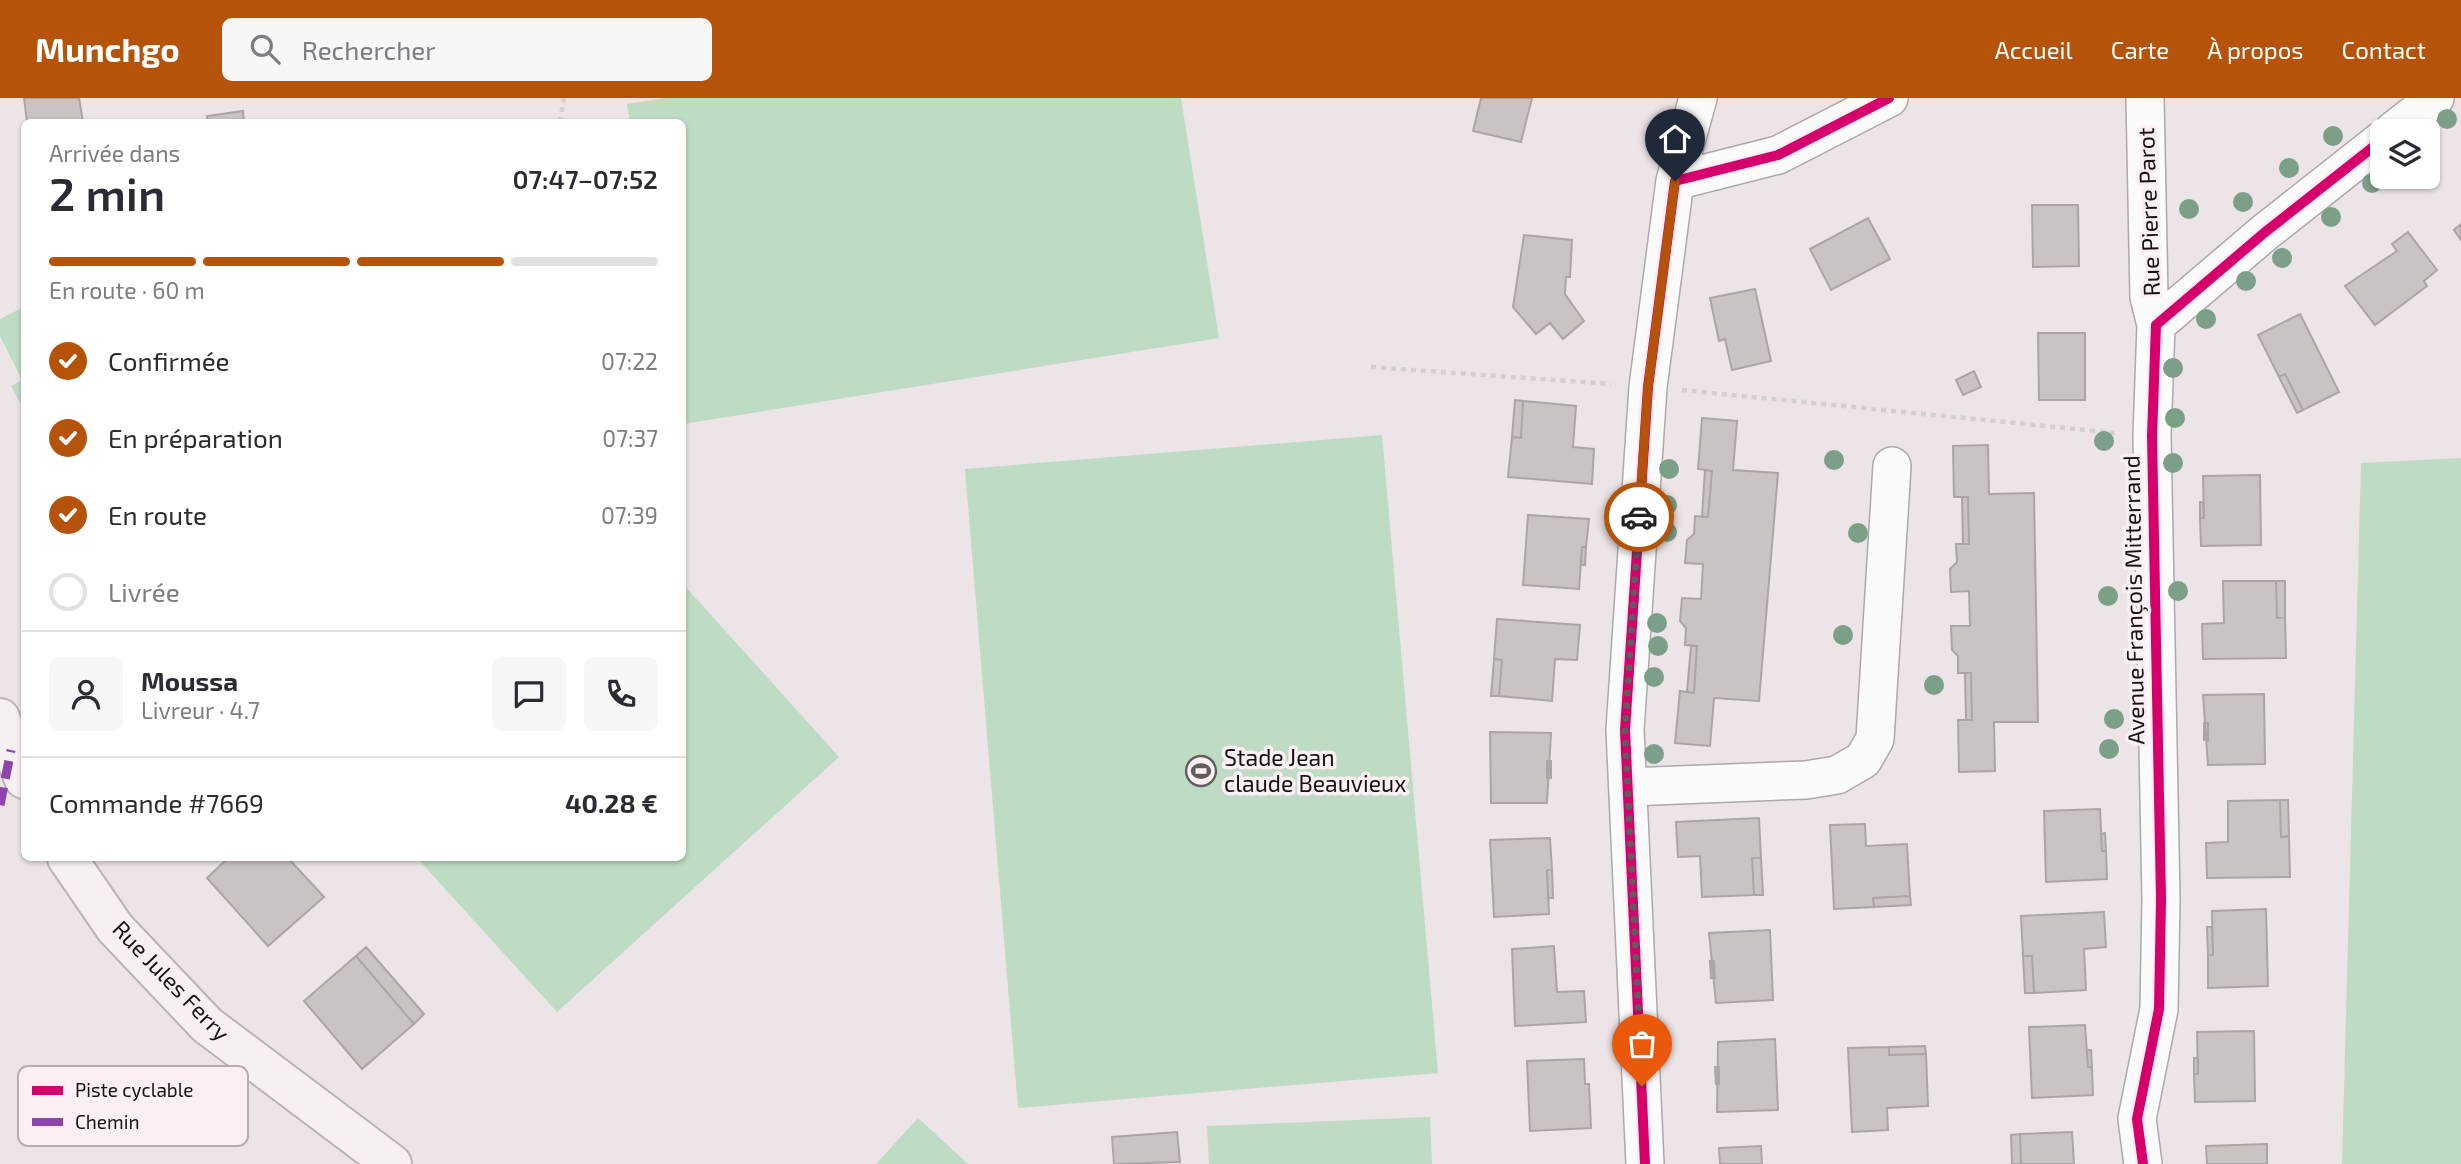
<!DOCTYPE html>
<html lang="fr">
<head>
<meta charset="utf-8">
<style>
	:root { --surface:#fff; --page:#f7f7f7; --text:#2b2b33; --muted:#7c7c81; --line:#e1e1e2; --accent:#b45309 }
	body { margin:0; font-family:"Exo 2",sans-serif; background:var(--page); color:var(--text); height:100vh; display:flex; flex-direction:column; font-size:26px; white-space:nowrap }
	* { box-sizing:border-box; margin:0 }
	p { font-size:23px; color:var(--muted) }
	.icon { flex:none; width:38px; height:38px; fill:none; stroke:currentColor; stroke-width:2; stroke-linecap:round; stroke-linejoin:round }
	.map { position:relative; flex:1; overflow:hidden }
	.sheet { position:absolute; left:21px; top:21px; width:665px; height:742px; display:flex; flex-direction:column; background:var(--surface); border-radius:10px; box-shadow:0 2px 5px #0004 }
	.sheet>* { flex:none }
	.fabs { position:absolute; left:2370px; top:21px; display:grid; gap:14px }
	.fabs a { display:grid; place-items:center; width:70px; height:70px; border-radius:10px; background:var(--surface); box-shadow:0 2px 5px #0004; font-size:35px }
	.pin { position:absolute; display:grid; place-items:center; width:60px; height:60px; color:#fff; margin:-72px -30px; border-radius:50% 50% 50% 0; rotate:-45deg; box-shadow:0 0 7px #0007 }
	.pin .icon { rotate:45deg }
	.courier { position:absolute; display:grid; place-items:center; width:70px; height:70px; margin:-35px; border:5px solid #b45309; border-radius:50%; background:#fff; color:#222; box-shadow:0 2px 9px #0007 }
	.summary em { font-style:normal; font-weight:600 }
	.summary div { display:flex; flex-direction:column-reverse }
	.summary { display:flex; align-items:center; justify-content:space-between; height:119px; padding:0 28px }
	h1 { font-size:46px; font-weight:600; line-height:52px }
	.bar { display:grid; grid-template-columns:repeat(4,1fr); gap:10px 7px; align-content:center; height:84px; padding:0 28px }
	.bar i { height:9px; border-radius:5px; background:var(--line) }
	.bar .selected { background:var(--accent) }
	.bar p { grid-column:span 4 }
	.line { display:flex; align-items:center; gap:18px; padding:0 28px; border-top:2px solid var(--line) }
	.line div { flex:1 }
	.round { display:grid; place-items:center; flex:none; width:74px; height:74px; border-radius:10px; background:var(--page) }
	ol { padding:0 28px; list-style:none }
	li { display:flex; align-items:center; gap:21px; height:77px }
	li p { margin-inline-start:auto }
	li .icon { padding:7px; border-radius:50%; background:var(--accent); color:#fff; stroke-width:4 }
	li:last-child { color:var(--muted) }
	li i { width:38px; height:38px; border:4px solid var(--line); border-radius:50% }
	header { display:flex; align-items:center; gap:42px; box-sizing:border-box; height:98px; padding:0 35px; background:var(--accent); color:#fff }
	header strong { font-size:33px }
	nav { display:flex; gap:38px; margin-inline-start:auto; font-size:24px }
	.search { width:490px; height:63px; background:var(--page); display:flex; align-items:center; gap:18px; box-sizing:border-box; padding:0 24px; border-radius:10px; color:var(--muted); font-size:26px }
	.map>svg:first-child { display:block }
	.green { fill:#bedbc4 }
	.building { fill:#c9c3c4; stroke:#aba5a7; stroke-width:2 }
	.lines { fill:none; stroke-linecap:round; stroke-linejoin:round }
	.minor-casing { stroke:#aea8aa; stroke-width:40 }
	.major-casing { stroke:#bfb2b6; stroke-width:42 }
	.path { stroke:#d2d0d1; stroke-width:4.5; stroke-dasharray:5 5; stroke-linecap:butt }
	.minor { stroke:#fcfbfb; stroke-width:37 }
	.major { stroke:#f6f0f2; stroke-width:38 }
	.quiet { stroke:#8e44ad; stroke-width:9; stroke-dasharray:18 9; stroke-linecap:butt }
	.cycleway-casing { stroke:#fceff3; stroke-width:15 }
	.cycleway { stroke:#d6006c; stroke-width:10 }
	.tree { fill:#7c9f88 }
	.done { stroke:#615c5d; stroke-width:7; stroke-dasharray:0 12.6 }
	.route { stroke:#b45309; stroke-width:9 }
	.labels { text-anchor:middle; stroke-width:7; stroke-linejoin:round; paint-order:stroke }
	.street-label { font-size:23px; fill:#161213; stroke:#fceff3 }
	.poi-label { font-size:23px; fill:#161213; stroke:#fceff3; text-anchor:start }
	.key { fill:#fceff3; stroke:#b7adb0; stroke-width:2 }
	.key-label { font-size:19px; fill:#161213 }
</style>
</head>
<body>
<header>
<strong>Munchgo</strong>
<div class="search"><svg class="icon" aria-label="search" viewBox="0 0 24 24"><circle cx="10" cy="10" r="6"/><path d="M15 15l6 6"/></svg>Rechercher</div>
<nav><a>Accueil</a><a>Carte</a><a>À propos</a><a>Contact</a></nav>
</header>
<div class="map">
<svg width="2461" height="1066" viewBox="0 0 2461 1066">
	<rect width="100%" height="100%" fill="#ece4e6"/>
	<path class="green" d="M664 0H1181L1219 240 683 326 682 24H630L627 6Z
		M24 209V312L11 288 22 282 0 238V221Z
		M1382 337 1438 975 1018 1010 965 371Z
		M2461 360V1066H2342L2361 365Z
		M683 486 839 659 557 914 417 760H682Z
		M1430 1019 1432 1066H1209L1207 1028Z
		M918 1020 968 1066H876Z"/>
	<path class="building" d="M24 0H79L83 24H27Z
		M1481 0H1532L1521 44 1473 33Z
		M243 13 244 24H208L207 18Z
		M2032 107H2078L2079 168 2033 169Z
		M1868 120 1890 161 1831 192 1810 151Z
		M2461 126V142L2454 132Z
		M2408 134 2437 172 2424 183 2427 188 2375 227 2345 188 2397 153 2392 146Z
		M1524 137 1572 142 1570 179H1566L1565 196 1584 223 1563 241 1550 225 1536 236 1513 209Z
		M1755 191 1771 263 1732 272 1725 241 1719 243 1710 200Z
		M2300 216 2339 294 2303 312 2285 276 2279 279 2258 237Z
		M2038 235H2085V302H2039Z
		M1974 273 1981 289 1963 297 1956 282Z
		M2285 276 2303 312 2297 315 2279 279Z
		M1515 302 1523 303 1521 340 1512 339Z
		M1523 303 1576 308 1573 349 1594 351 1592 386 1508 379 1512 339 1521 340Z
		M1702 320 1737 323 1733 372 1778 375 1759 603 1714 600 1710 648 1675 645 1680 593 1694 595 1697 548 1685 547 1686 530 1680 523 1682 500 1701 501 1703 466 1685 465 1687 442 1694 436 1695 418 1708 419 1712 373 1698 371Z
		M1988 347 1989 396 2034 395 2038 624H1994L1995 673 1959 674 1958 622H1972L1971 575H1958V558L1952 552 1951 528H1970L1969 493 1951 494 1950 471 1957 464 1956 446H1969L1968 399H1954L1953 348Z
		M1705 372 1712 373 1708 419H1702Z
		M2260 377 2261 447 2201 448 2200 420H2204L2203 378Z
		M1962 399H1968L1969 446H1963Z
		M2200 404H2203L2204 420H2200Z
		M1528 417 1589 421 1586 449H1582L1579 491 1523 487Z
		M1582 449H1586L1585 467 1581 466Z
		M2223 483H2276L2277 520 2285 519 2286 560 2203 561 2202 526 2224 525Z
		M2276 483H2285V519L2277 520Z
		M1497 521 1580 527 1577 562 1555 561 1552 603 1499 598 1502 562 1494 561Z
		M1691 548H1697L1694 595 1687 594Z
		M1494 561 1502 562 1499 598H1491Z
		M1965 575H1971L1972 622H1966Z
		M2264 596 2265 666 2208 667 2203 597Z
		M2204 625H2208V642H2204Z
		M1490 634 1551 635 1547 705H1491Z
		M1547 663H1551V680H1547Z
		M2280 702H2288L2289 738 2281 739Z
		M2280 702 2281 739 2289 738 2290 779 2207 780 2206 745 2228 744V703Z
		M2100 711 2102 753H2106L2107 781 2046 784 2044 713Z
		M1759 720 1761 760H1752L1754 797 1702 799 1700 758 1678 759 1676 724Z
		M1865 726 1866 748 1907 746 1910 798 1873 800 1874 809 1834 811 1830 727Z
		M2105 735 2106 753H2102L2101 736Z
		M1550 740 1552 772H1547L1549 816 1494 819 1490 742Z
		M228 760H288L324 799 268 848 207 780Z
		M1752 760H1761L1763 797H1754Z
		M1547 772H1552L1553 800H1548Z
		M1910 798 1911 807 1874 809 1873 800Z
		M2266 811 2268 888 2208 890V857H2213L2212 813Z
		M2104 814 2106 849 2084 851 2086 892 2034 895 2032 858H2023L2021 818Z
		M2207 829H2212L2213 857H2208Z
		M1770 832 1773 902 1716 905 1709 835Z
		M1554 848 1557 894 1584 893 1586 924 1515 928 1512 851Z
		M366 849 424 916 414 926 356 858Z
		M356 858 414 926 362 971 304 903Z
		M2023 858H2032L2034 895H2025Z
		M1710 863H1714L1715 880H1711Z
		M2085 927 2088 969H2092L2093 997 2032 1000 2029 929Z
		M2254 933 2255 1003 2195 1004 2194 976H2198L2197 934Z
		M1775 941 1778 1012 1717 1014 1718 944Z
		M1925 948 1926 956 1889 957V949Z
		M1889 949V957L1926 956 1928 1008 1887 1010 1888 1032 1852 1034 1848 950Z
		M2087 952H2091L2092 969H2088Z
		M2194 960H2198V976H2194Z
		M1584 961 1585 986H1589L1591 1030 1530 1033 1527 963Z
		M1715 969H1719V986H1716Z
		M1177 1034 1180 1064 1114 1066 1112 1039Z
		M2072 1034 2074 1066H2021L2020 1036Z
		M2020 1036 2021 1066H2012L2011 1037Z
		M2267 1046V1066H2207L2206 1048Z
		M1761 1048 1762 1066H1720L1719 1050Z"/>
	<g class="lines">
		<g class="minor-casing">
			<path id="minor" d="M2145 0 2149 199 2156 227
				M2393 33 2435 0
				M1675 83 1698 0
				M1628 689 1806 682 1837 677 1863 662 1875 641 1892 368
				M1645 1066 1625 632 1648 289 1675 83 1778 57 1889 0
				M2143 1066 2137 1021 2159 911 2161 801 2152 338 2156 227 2264 135 2382 42"/>
		</g>
		<g class="major-casing">
			<path id="major" d="M0 620 24 681
				M67 760 115 830 207 927 392 1066"/>
		</g>
		<path class="path" d="M560 24 564 0
			M1371 269 1611 286
			M1682 292 2116 335"/>
		<use href="#minor" class="minor"/>
		<use href="#major" class="major"/>
		<path class="quiet" d="M0 707 11 652"/>
		<g class="cycleway-casing">
			<path id="cycleway" d="M1645 1066 1625 632 1648 289 1675 83 1778 57 1889 0
				M2143 1066 2137 1021 2159 911 2161 801 2152 338 2156 227 2264 135 2382 42"/>
		</g>
		<use href="#cycleway" class="cycleway"/>
	</g>
	<g class="tree">
		<circle cx="2447" cy="21" r="10"/>
		<circle cx="2333" cy="38" r="10"/>
		<circle cx="2289" cy="70" r="10"/>
		<circle cx="2372" cy="85" r="10"/>
		<circle cx="2243" cy="104" r="10"/>
		<circle cx="2189" cy="111" r="10"/>
		<circle cx="2331" cy="119" r="10"/>
		<circle cx="2282" cy="160" r="10"/>
		<circle cx="2246" cy="183" r="10"/>
		<circle cx="2206" cy="221" r="10"/>
		<circle cx="2173" cy="270" r="10"/>
		<circle cx="2175" cy="320" r="10"/>
		<circle cx="2104" cy="343" r="10"/>
		<circle cx="1834" cy="362" r="10"/>
		<circle cx="2173" cy="365" r="10"/>
		<circle cx="1669" cy="371" r="10"/>
		<circle cx="1667" cy="407" r="10"/>
		<circle cx="1667" cy="434" r="10"/>
		<circle cx="1858" cy="435" r="10"/>
		<circle cx="2178" cy="493" r="10"/>
		<circle cx="2108" cy="498" r="10"/>
		<circle cx="1657" cy="525" r="10"/>
		<circle cx="1843" cy="537" r="10"/>
		<circle cx="1658" cy="548" r="10"/>
		<circle cx="1654" cy="579" r="10"/>
		<circle cx="1934" cy="587" r="10"/>
		<circle cx="2114" cy="621" r="10"/>
		<circle cx="2109" cy="651" r="10"/>
		<circle cx="1654" cy="656" r="10"/>
	</g>
	<g class="lines">
		<path class="done" d="M1639 419 1625 632 1642 988"/>
		<path class="route" d="M1639 419 1648 289 1675 83"/>
	</g>
	<defs>
		<g id="stadium-ring" transform="scale(1.575)"><circle r="9.5" fill="#fceff3" stroke="#615c5d" stroke-width="1.5"/><path d="M0-5a6.5 5 0 1 0 0 10a6.5 5 0 1 0 0-10ZM-3.5-1.8h7v3.6h-7Z" fill="#615c5d"/></g>
	</defs>
	<g fill-rule="evenodd">
		<use href="#stadium-ring" x="1201" y="673"/>
	</g>
	<g class="labels">
		<g class="street-label">
			<text transform="translate(2149 114) rotate(-92)" y="8">Rue Pierre Parot</text>
			<text transform="translate(2134 502) rotate(-91)" y="8">Avenue François Mitterrand</text>
			<text transform="translate(171 883) rotate(46)" y="8">Rue Jules Ferry</text>
		</g>
		<g class="poi-label">
			<text x="1224" y="668">Stade Jean<tspan x="1224" dy="26">claude Beauvieux</tspan></text>
		</g>
	</g>
	<rect x="18" y="968" width="230" height="80" rx="10" class="key"/>
	<rect x="32" y="988" width="31" height="9" fill="#d6006c"/>
	<rect x="32" y="1020" width="31" height="8" fill="#8e44ad"/>
	<g class="key-label">
		<text x="75" y="999">Piste cyclable</text>
		<text x="75" y="1031">Chemin</text>
	</g>
</svg>
<div class="fabs">
<a><svg class="icon" aria-label="layers" viewBox="0 0 24 24"><path d="M12 4l9 5-9 5-9-5zM3 14l9 5 9-5"/></svg></a>
</div>
<div class="pin" style="left:1642px;top:988px;background:#ea580c"><svg class="icon" aria-label="bag" viewBox="0 0 24 24"><path d="M5 8h14l-1 12H6zM9 8a3 3 0 0 1 6 0"/></svg></div>
<div class="pin" style="left:1675px;top:83px;background:#1f2937"><svg class="icon" aria-label="home" viewBox="0 0 24 24"><path d="M3 11l9-7 9 7M6 9v11h12V9"/></svg></div>
<div class="courier" style="left:1639px;top:419px"><svg class="icon" aria-label="car" viewBox="0 0 24 24"><path d="M5 17H2v-5l4-1 3-4h7l3 4 3 1v5h-3M9 17h6M6 11h13"/><circle cx="7" cy="17" r="2"/><circle cx="17" cy="17" r="2"/></svg></div>
<section class="sheet">
<div class="summary"><div><h1>2 min</h1><p>Arrivée dans</p></div><em>07:47–07:52</em></div>
<div class="bar"><i class="selected"></i><i class="selected"></i><i class="selected"></i><i></i><p>En route · 60 m</p></div>
<ol>
<li><svg class="icon" aria-label="check" viewBox="0 0 24 24"><path d="M5 12l5 5 9-10"/></svg>Confirmée<p>07:22</p></li>
<li><svg class="icon" aria-label="check" viewBox="0 0 24 24"><path d="M5 12l5 5 9-10"/></svg>En préparation<p>07:37</p></li>
<li><svg class="icon" aria-label="check" viewBox="0 0 24 24"><path d="M5 12l5 5 9-10"/></svg>En route<p>07:39</p></li>
<li><i></i>Livrée</li>
</ol>
<div class="line" style="height:126px"><a class="round"><svg class="icon" aria-label="person" viewBox="0 0 24 24"><circle cx="12" cy="8" r="4"/><path d="M4 21q1-7 8-7t8 7"/></svg></a><div><b>Moussa</b><p>Livreur · 4.7</p></div><a class="round"><svg class="icon" aria-label="chat" viewBox="0 0 24 24"><path d="M4 5h16v11H9l-5 4z"/></svg></a><a class="round"><svg class="icon" aria-label="phone" viewBox="0 0 24 24"><path d="M5 4h4l2 5-3 2q2 4 5 5l2-3 5 2v4C11 20 4 13 5 4z"/></svg></a></div>
<div class="line" style="height:91px"><div>Commande #7669</div><b>40.28 €</b></div>
</section>
</div>
</body>
</html>
